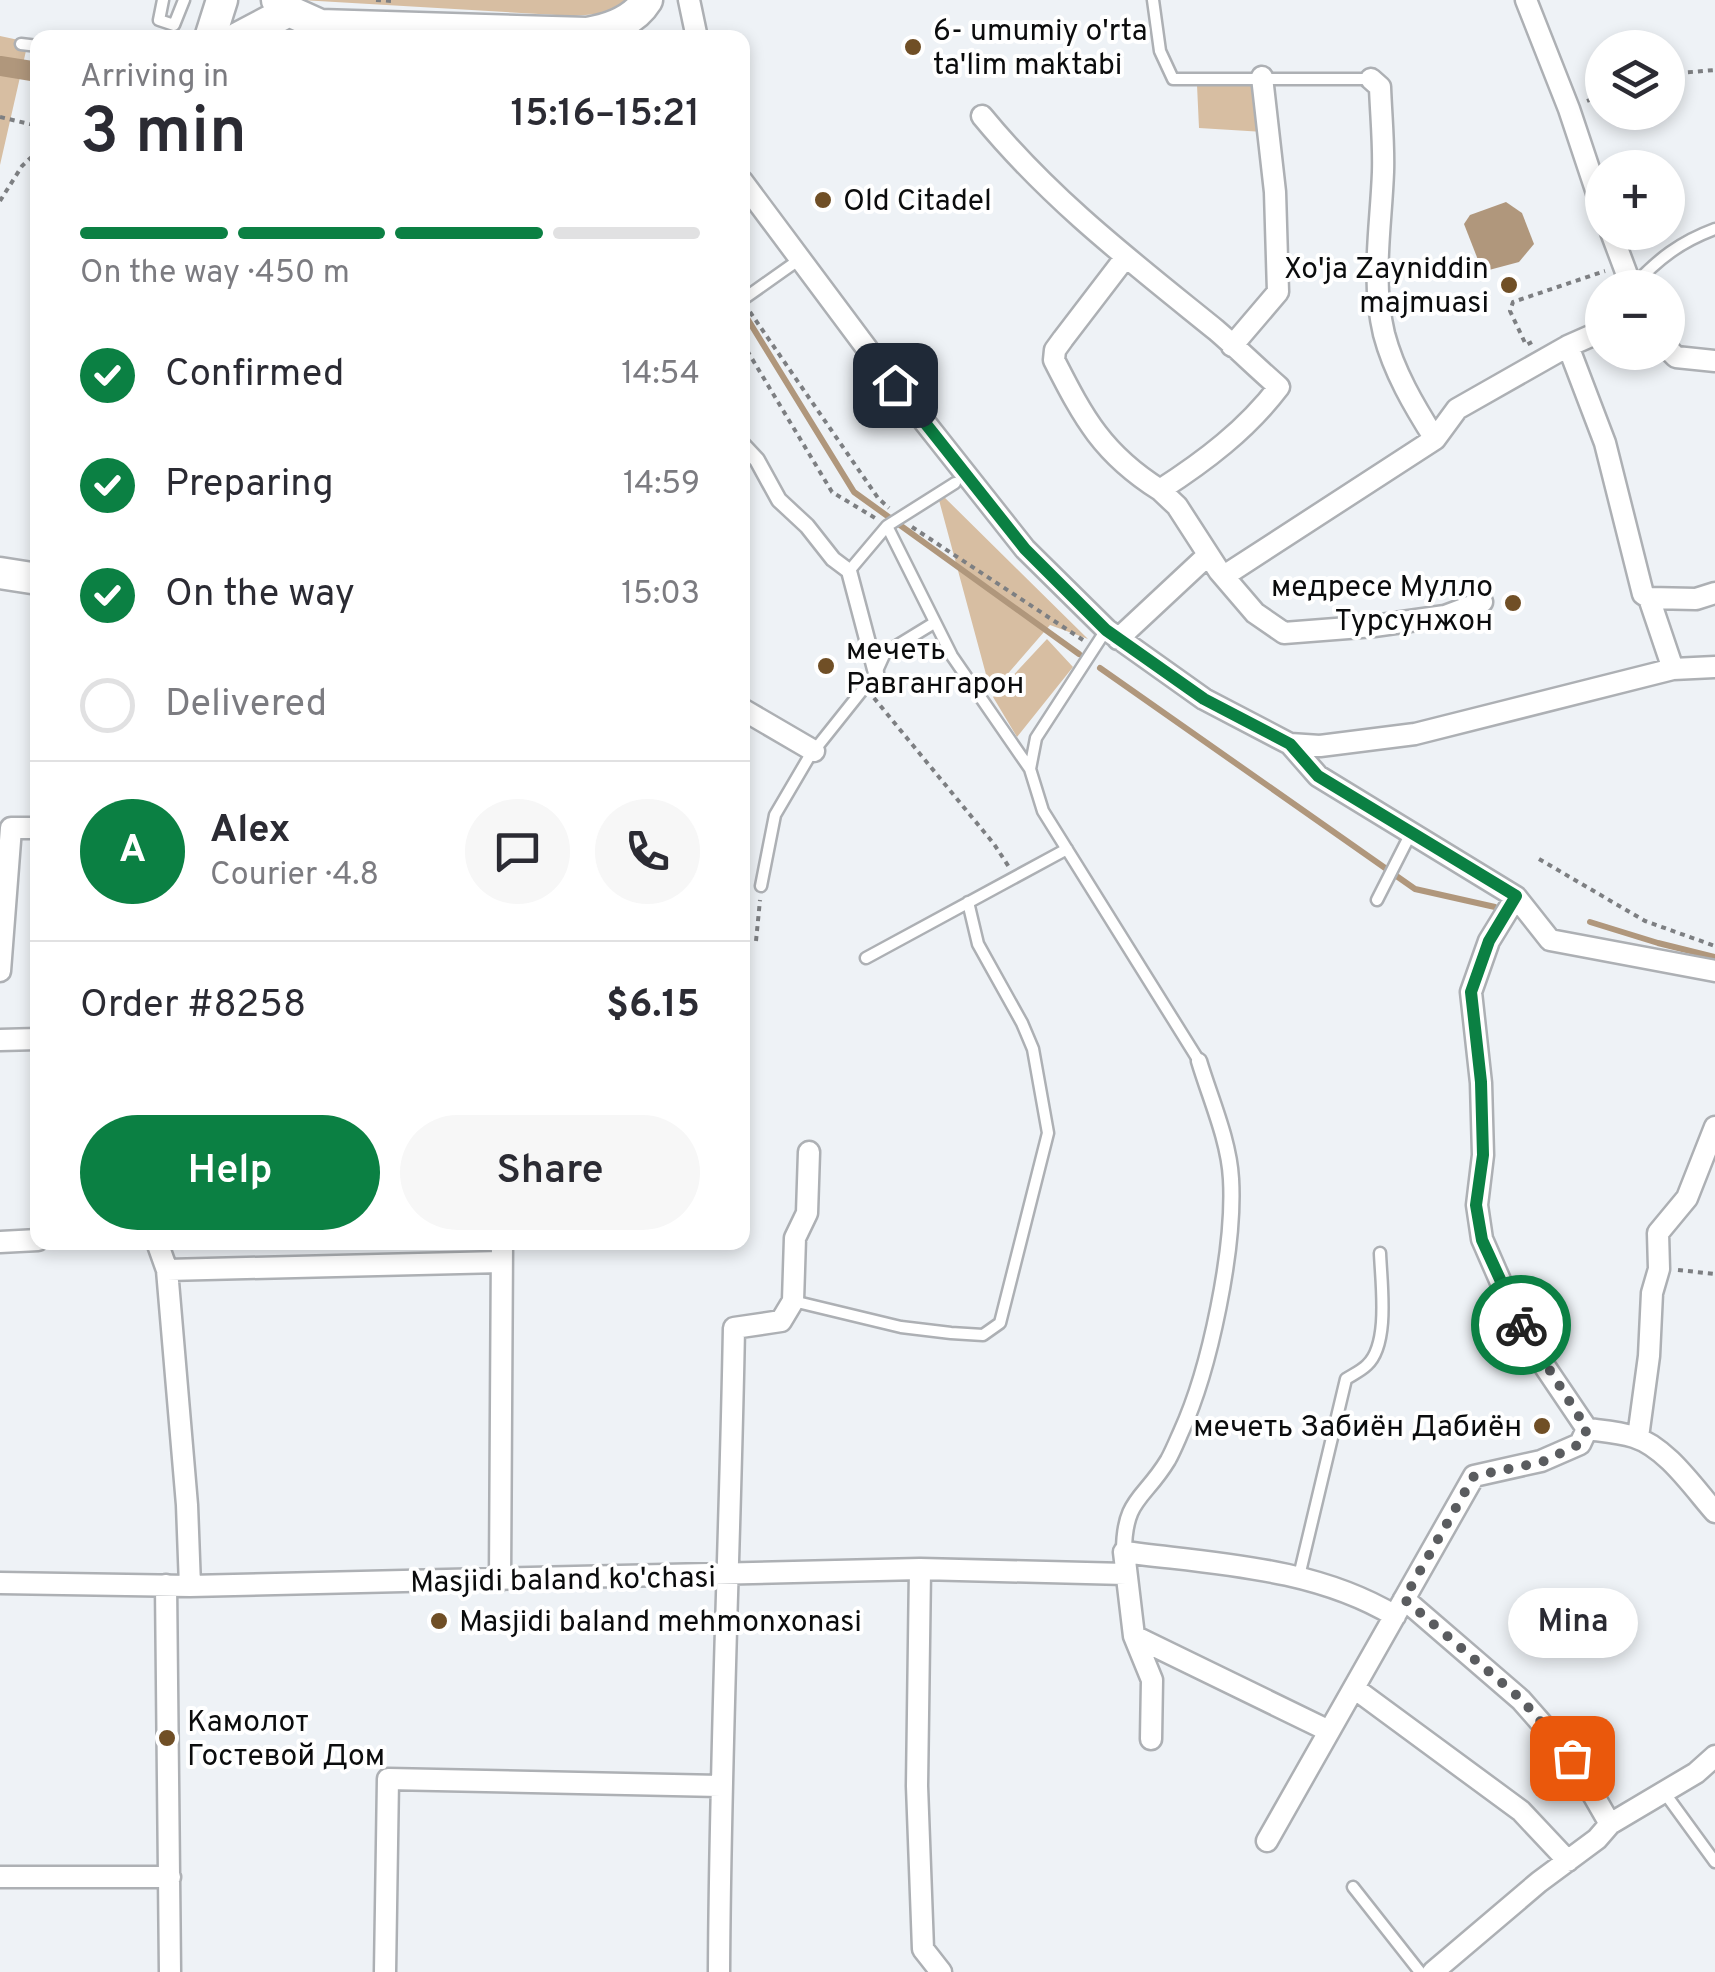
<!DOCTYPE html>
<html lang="en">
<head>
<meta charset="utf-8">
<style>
	:root { --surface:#fff; --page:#f7f7f7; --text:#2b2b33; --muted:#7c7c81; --line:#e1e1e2; --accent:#0b8043 }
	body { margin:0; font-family:Overpass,sans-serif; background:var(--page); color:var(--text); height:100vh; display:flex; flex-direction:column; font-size:38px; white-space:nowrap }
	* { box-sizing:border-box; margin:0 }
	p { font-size:32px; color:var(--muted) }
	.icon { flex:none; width:55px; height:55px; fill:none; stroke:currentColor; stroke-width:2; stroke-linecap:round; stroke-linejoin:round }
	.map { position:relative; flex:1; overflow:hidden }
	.details { position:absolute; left:30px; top:30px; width:720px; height:1220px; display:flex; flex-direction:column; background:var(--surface); border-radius:20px; box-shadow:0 5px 15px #0003 }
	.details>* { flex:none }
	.controls { position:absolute; left:1585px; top:30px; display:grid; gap:20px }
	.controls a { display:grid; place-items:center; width:100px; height:100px; border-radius:50%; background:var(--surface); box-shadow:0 5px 15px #0003; font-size:50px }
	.pin { position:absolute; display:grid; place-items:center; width:85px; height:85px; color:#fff; margin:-42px; border-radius:20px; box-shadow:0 5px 15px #0006 }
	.courier { position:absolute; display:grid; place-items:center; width:100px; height:100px; margin:-50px; border:8px solid #0b8043; border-radius:50%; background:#fff; color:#222; box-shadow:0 2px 12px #0007 }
	.bubble { position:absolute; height:70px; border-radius:35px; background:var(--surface); box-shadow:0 5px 15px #0003; font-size:32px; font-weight:600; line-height:70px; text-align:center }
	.summary em { font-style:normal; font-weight:600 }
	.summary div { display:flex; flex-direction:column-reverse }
	.summary { display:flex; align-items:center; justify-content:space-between; height:170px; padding:0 50px }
	h1 { font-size:65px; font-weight:600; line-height:75px }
	.bar { display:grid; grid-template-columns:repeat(4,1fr); gap:15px 10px; align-content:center; height:120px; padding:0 50px }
	.bar i { height:12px; border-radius:8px; background:var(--line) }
	.bar .active { background:var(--accent) }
	.bar p { grid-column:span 4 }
	.line { display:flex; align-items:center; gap:25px; padding:0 50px; border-top:2px solid var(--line) }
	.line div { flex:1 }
	.round { display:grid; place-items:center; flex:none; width:105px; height:105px; border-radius:52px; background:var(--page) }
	ol { padding:0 50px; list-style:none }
	li { display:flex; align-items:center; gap:30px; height:110px }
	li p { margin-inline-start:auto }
	li .icon { padding:10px; border-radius:50%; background:var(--accent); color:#fff; stroke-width:4 }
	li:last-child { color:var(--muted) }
	li i { width:55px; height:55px; border:5px solid var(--line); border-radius:50% }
	.primary-button { display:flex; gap:20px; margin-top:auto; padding:20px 50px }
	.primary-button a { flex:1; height:115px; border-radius:60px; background:var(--accent); color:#fff; font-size:40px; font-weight:600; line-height:115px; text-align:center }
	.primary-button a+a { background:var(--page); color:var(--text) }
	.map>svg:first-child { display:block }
	.green { fill:#d7bea2 }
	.water { fill:#b0977c }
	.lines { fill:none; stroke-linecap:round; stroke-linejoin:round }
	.stream { stroke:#b0977c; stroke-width:6 }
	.canal { stroke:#b0977c; stroke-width:20 }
	.service-casing { stroke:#adb0b4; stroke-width:15 }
	.pedestrian-casing { stroke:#adb0b4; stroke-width:19 }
	.minor-casing { stroke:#adb0b4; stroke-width:25 }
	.primary-casing { stroke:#adb0b4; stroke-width:35 }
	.path { stroke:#7d7f82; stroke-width:4; stroke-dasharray:5 5; stroke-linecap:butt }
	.service { stroke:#fff; stroke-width:10 }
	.pedestrian { stroke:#fff; stroke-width:14 }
	.minor { stroke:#fff; stroke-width:20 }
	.primary { stroke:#fff; stroke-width:30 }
	.done { stroke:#5a5c5f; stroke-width:10; stroke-dasharray:0 18 }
	.route { stroke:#0b8043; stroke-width:12 }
	.poi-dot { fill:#704f26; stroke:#fff; stroke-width:4 }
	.labels { text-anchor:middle; stroke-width:8; stroke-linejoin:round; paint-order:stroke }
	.poi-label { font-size:30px; fill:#0b0c0d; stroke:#fff; text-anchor:start }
	.street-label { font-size:30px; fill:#0b0c0d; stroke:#fff }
</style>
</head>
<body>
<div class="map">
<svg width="1715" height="1972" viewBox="0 0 1715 1972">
	<rect width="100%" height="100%" fill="#eef2f6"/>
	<path class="green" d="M301 0H631L608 13 574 16Z
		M0 36 28 42 0 165Z
		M1197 85 1258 86 1264 132 1199 128Z
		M936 489 1088 639 1050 625 991 693Z
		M1047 639 1073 667 1017 737 993 697Z"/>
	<path class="water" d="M1506 202 1522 213 1534 244 1519 262 1489 270 1480 265 1464 224 1470 215Z"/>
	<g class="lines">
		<path class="stream" d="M742 310 854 492 1079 654
			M1100 668 1415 889 1495 907
			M1590 922 1658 943 1715 957"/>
		<path class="canal" d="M0 66 38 72"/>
		<g class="service-casing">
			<path id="service" d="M163 0 159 20 174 25 184 0
				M1153 0 1160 51 1173 79H1371
				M21 44 38 46
				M1632 287C1658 259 1680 242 1715 229
				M742 300 800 259
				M955 483 887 526 952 656 1030 769
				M849 571 887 526
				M1106 630 1036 738 1030 769 1043 811 1199 1061
				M761 886 775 815 809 757 876 673 885 653 934 623
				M1377 900 1412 831
				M866 958 1067 849
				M793 1301 901 1327 951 1333 983 1335 1000 1323 1048 1133 1033 1049 1022 1023 978 944 968 902
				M1299 1576 1346 1379C1352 1375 1361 1371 1367 1365 1390 1344 1381 1282 1380 1253
				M1664 1792 1715 1862
				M1353 1887 1420 1972"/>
		</g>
		<g class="pedestrian-casing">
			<path id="pedestrian" d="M742 444 757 460 779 500 807 526 833 559 849 571 876 673
				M1124 1552C1124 1498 1144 1500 1168 1460 1173 1451 1177 1441 1181 1432 1210 1369 1235 1248 1231 1179 1229 1140 1210 1098 1199 1061"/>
		</g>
		<g class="minor-casing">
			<path id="minor" d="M689 0 697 38
				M1526 0 1569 109 1602 208
				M1371 79 1380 87C1381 115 1384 144 1383 172 1381 227 1371 279 1384 334 1394 372 1414 406 1435 439
				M982 116C1051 200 1132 262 1216 330 1237 348 1258 369 1279 387 1246 430 1205 461 1160 490L1177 506 1219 571 1255 613 1284 633 1374 626 1445 616 1482 602
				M742 181 874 358 1025 549 1107 630 1204 699 1290 744 1318 776 1516 897 1550 940 1715 971
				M1611 232 1632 288
				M1125 258 1063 339 1055 350 1054 360C1084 419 1103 454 1160 490
				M1232 346 1278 292 1275 192 1262 77
				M1568 346 1605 443 1643 594 1649 598 1673 669
				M1668 349 1676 357 1715 361
				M1224 576 1435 439 1457 409 1568 346 1602 331
				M1649 598 1696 599 1715 593
				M1118 639 1207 556
				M742 709 814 751
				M1290 744 1320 746 1415 734 1673 669 1715 667
				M1516 897 1489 941 1471 992 1481 1083 1483 1155 1477 1205 1482 1239 1513 1310 1537 1355 1587 1429
				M0 971 11 828H38
				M0 1040 38 1039
				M0 1242 38 1240
				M157 1242 167 1270 501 1262
				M167 1270 187 1505 190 1586
				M1638 1437 1649 1356 1652 1293 1659 1269 1658 1233 1687 1198 1715 1127
				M920 1569 917 1786 923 1949 941 1972
				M500 1580 502 1242
				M0 1583 190 1586 920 1569 1126 1574
				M166 1585 170 1972
				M1404 1599 1521 1700 1572 1758 1610 1824
				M1134 1636 1329 1731
				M1354 1688 1521 1811 1568 1861
				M1151 1739 1152 1680 1134 1636 1124 1552C1215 1564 1314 1567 1395 1616
				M1267 1841 1474 1476 1541 1461 1580 1444 1587 1429C1602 1431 1619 1432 1634 1437 1666 1447 1693 1487 1715 1512
				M0 1877H170
				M385 1972 388 1779 720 1786
				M719 1972C720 1757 730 1543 734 1328L781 1321 793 1301 795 1238 807 1213 809 1152
				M1433 1972 1539 1882 1597 1839 1610 1824 1696 1773 1715 1756"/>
		</g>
		<g class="primary-casing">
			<path id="primary" d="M277 0 289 11 320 25 587 33C611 29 634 21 647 0
				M210 38 222 0
				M238 38 289 11
				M0 573 38 579"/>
		</g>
		<path class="path" d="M376 0 392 1
			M1668 74 1715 70
			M1587 101 1602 95
			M0 117 38 126
			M0 201 22 166 38 151
			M750 312 878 498 889 508
			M742 342 832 492 875 518
			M1532 342 1526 345 1510 311 1513 302 1605 271
			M912 527 1083 640
			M874 698 994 844 1009 867
			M1539 859 1645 921 1715 946
			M756 941 760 900
			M1678 1270 1715 1274"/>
		<use href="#service" class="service"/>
		<use href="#pedestrian" class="pedestrian"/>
		<use href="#minor" class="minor"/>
		<use href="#primary" class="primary"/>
	</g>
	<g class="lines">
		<path class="done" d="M1521 1325 1587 1429 1580 1444 1542 1462 1474 1476 1404 1599 1522 1700 1572 1758"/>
		<path class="route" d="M895 385 1025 549 1106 630 1204 699 1290 744 1318 776 1516 896 1489 941 1471 992 1481 1082 1483 1155 1476 1205 1482 1240 1521 1325"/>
	</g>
	<g class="poi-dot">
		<circle cx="913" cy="47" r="10"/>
		<circle cx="823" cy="200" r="10"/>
		<circle cx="1509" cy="285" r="10"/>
		<circle cx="1513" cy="603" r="10"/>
		<circle cx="826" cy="666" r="10"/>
		<circle cx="1542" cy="1426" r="10"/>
		<circle cx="439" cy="1621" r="10"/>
		<circle cx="167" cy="1738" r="10"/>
	</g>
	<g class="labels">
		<g class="poi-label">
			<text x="933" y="40">6- umumiy o'rta<tspan x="933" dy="34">ta'lim maktabi</tspan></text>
			<text x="843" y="210">Old Citadel</text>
			<text x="1489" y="278" text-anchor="end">Xo'ja Zayniddin<tspan x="1489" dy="34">majmuasi</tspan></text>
			<text x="1493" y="596" text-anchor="end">медресе Мулло<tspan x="1493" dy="34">Турсунжон</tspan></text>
			<text x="846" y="659">мечеть<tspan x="846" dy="34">Равгангарон</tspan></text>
			<text x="1522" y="1436" text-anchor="end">мечеть Забиён Дабиён</text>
			<text x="459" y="1631">Masjidi baland mehmonxonasi</text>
			<text x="187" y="1731">Камолот<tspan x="187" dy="34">Гостевой Дом</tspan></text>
		</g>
		<g class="street-label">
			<text transform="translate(563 1579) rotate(-1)" y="10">Masjidi baland ko'chasi</text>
		</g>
	</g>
</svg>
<div class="controls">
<a><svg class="icon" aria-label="layers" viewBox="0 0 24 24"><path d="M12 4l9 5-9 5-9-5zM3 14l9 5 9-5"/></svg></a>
<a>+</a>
<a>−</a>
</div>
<div class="pin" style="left:1572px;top:1758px;background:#ea580c"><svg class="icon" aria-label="bag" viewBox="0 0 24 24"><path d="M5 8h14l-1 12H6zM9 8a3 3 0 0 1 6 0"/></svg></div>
<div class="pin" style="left:895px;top:385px;background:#1f2937"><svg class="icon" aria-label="home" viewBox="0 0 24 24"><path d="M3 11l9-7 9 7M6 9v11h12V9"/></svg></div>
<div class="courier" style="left:1521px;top:1325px"><svg class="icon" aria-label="bike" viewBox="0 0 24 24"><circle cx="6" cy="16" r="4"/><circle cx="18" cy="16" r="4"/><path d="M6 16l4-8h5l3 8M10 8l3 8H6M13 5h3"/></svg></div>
<div class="bubble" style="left:1508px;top:1588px;width:130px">Mina</div>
<section class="details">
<div class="summary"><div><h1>3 min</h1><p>Arriving in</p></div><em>15:16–15:21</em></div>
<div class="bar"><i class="active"></i><i class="active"></i><i class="active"></i><i></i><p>On the way · 450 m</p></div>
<ol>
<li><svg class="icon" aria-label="check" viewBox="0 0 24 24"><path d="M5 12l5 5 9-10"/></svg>Confirmed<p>14:54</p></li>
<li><svg class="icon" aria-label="check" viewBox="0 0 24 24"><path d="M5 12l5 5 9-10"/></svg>Preparing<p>14:59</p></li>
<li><svg class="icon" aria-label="check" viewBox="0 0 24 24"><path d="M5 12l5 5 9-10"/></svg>On the way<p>15:03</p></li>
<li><i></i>Delivered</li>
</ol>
<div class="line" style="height:180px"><b class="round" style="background:var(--accent);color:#fff">A</b><div><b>Alex</b><p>Courier · 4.8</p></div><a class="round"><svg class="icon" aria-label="chat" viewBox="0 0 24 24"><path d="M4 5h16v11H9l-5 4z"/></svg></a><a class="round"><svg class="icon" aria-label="phone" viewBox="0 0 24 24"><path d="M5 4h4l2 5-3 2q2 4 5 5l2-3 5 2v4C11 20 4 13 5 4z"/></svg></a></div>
<div class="line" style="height:130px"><div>Order #8258</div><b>$6.15</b></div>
<div class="primary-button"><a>Help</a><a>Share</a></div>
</section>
</div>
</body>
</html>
